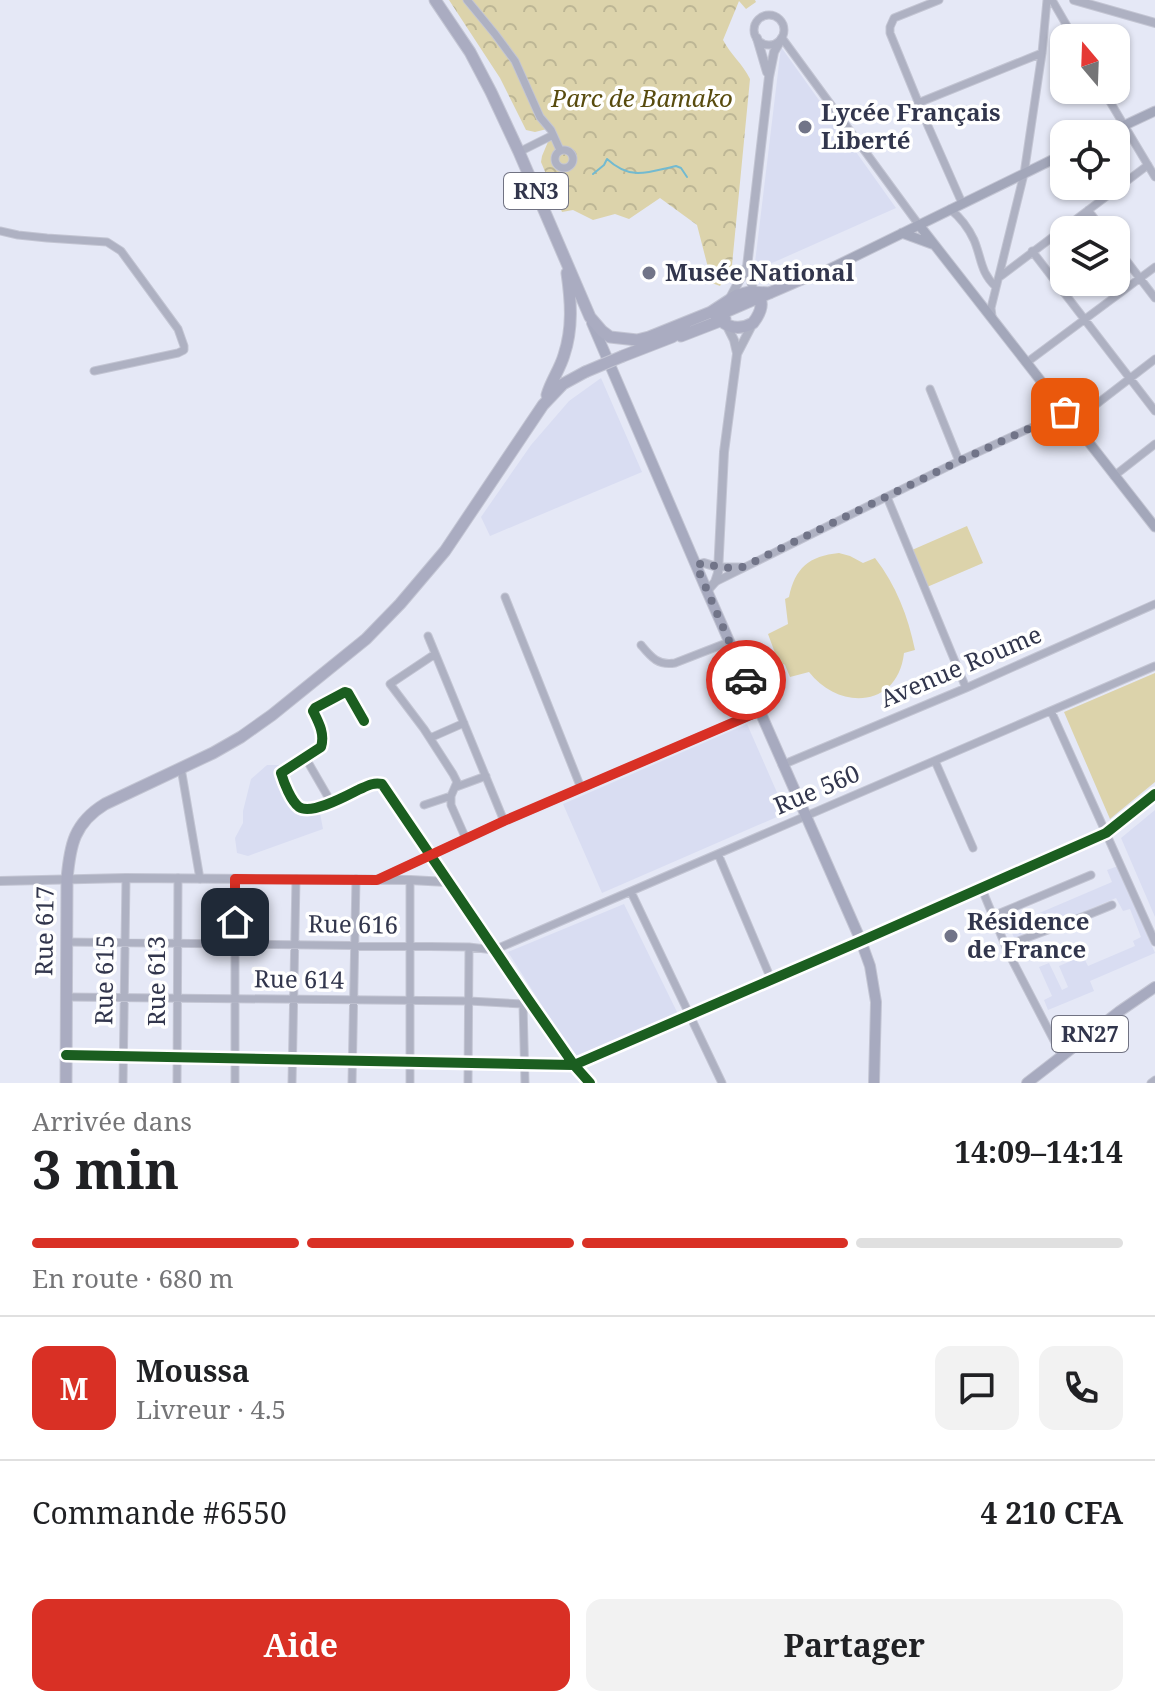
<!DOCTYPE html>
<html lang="fr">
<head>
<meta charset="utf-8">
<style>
	:root { --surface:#fff; --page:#f2f2f2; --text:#202124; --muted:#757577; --line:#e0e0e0; --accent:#d93025 }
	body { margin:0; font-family:"Noto Serif",serif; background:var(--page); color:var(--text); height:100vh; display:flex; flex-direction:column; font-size:30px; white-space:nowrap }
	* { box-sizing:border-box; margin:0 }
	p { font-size:26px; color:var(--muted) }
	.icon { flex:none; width:44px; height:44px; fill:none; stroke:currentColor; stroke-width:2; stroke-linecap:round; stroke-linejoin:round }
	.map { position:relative; height:1083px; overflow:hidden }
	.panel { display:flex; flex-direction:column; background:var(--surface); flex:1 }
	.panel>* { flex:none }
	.needle { width:52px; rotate:341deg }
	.fabs { position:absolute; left:1050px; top:24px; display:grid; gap:16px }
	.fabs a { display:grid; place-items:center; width:80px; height:80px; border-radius:16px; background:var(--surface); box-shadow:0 2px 6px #0004; font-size:40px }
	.pin { position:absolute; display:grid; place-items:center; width:68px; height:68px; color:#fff; margin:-34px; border-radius:16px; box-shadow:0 4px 12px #0006 }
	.courier { position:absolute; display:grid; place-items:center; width:80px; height:80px; margin:-40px; border:6px solid #d93025; border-radius:50%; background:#fff; color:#222; box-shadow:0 2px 10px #0007 }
	.head em { font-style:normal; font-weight:700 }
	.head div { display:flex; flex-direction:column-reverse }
	.head { display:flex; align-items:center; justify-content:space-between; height:136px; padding:0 32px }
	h1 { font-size:52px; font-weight:700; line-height:60px }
	.bar { display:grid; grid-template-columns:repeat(4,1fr); gap:12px 8px; align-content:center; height:96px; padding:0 32px }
	.bar i { height:10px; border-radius:6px; background:var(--line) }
	.bar .active { background:var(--accent) }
	.bar p { grid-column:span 4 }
	.line { display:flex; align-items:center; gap:20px; padding:0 32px; border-top:2px solid var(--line) }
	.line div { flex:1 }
	.round { display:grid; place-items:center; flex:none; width:84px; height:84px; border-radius:16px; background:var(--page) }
	.cta { display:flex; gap:16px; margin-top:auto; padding:16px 32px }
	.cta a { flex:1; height:92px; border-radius:16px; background:var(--accent); color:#fff; font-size:32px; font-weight:700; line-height:92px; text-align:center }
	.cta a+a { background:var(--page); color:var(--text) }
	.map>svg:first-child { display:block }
	.built { fill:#d9ddf2 }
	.grass { fill:#dcd3ab }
	.forest { fill:url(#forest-crowns) }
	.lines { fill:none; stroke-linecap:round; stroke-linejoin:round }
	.stream { stroke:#72bad0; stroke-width:2 }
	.minor-casing { stroke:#c3c5d3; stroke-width:9 }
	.tertiary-casing { stroke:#c3c5d3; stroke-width:10 }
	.secondary-casing { stroke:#c3c5d3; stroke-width:11 }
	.primary-casing { stroke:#c3c5d3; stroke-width:12 }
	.trunk-casing { stroke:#c3c5d3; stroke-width:13 }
	.minor { stroke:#aeb1c2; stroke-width:7 }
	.tertiary { stroke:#aeb1c2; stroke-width:8 }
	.secondary { stroke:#a3a7ba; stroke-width:9 }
	.primary { stroke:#a7aabf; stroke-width:10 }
	.trunk { stroke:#aaacc1; stroke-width:11 }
	.trunk-bridge-casing { stroke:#c3c5d3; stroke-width:13; stroke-linecap:butt }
	.trunk-bridge { stroke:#aaacc1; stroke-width:11 }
	.cycleway-casing { stroke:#fff; stroke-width:15 }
	.cycleway { stroke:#1b5e20; stroke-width:10 }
	.done { stroke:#717488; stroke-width:8; stroke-dasharray:0 14.4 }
	.route { stroke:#d93025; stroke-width:10 }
	.poi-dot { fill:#717488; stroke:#fff; stroke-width:3 }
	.labels { text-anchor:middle; stroke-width:7; stroke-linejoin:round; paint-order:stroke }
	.shield { fill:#fff; stroke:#707282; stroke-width:2 }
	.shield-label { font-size:22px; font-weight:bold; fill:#32364d }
	.park-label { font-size:24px; font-style:italic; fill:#584b0e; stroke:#fff }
	.poi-label { font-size:24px; font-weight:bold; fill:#32364d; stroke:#fff; text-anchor:start }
	.street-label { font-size:24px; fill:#32364d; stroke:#fff }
</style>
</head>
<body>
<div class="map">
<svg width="1155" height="1083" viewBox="0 0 1155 1083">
	<defs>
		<pattern id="forest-crowns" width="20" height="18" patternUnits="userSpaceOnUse" patternTransform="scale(2)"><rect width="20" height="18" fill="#dcd3ab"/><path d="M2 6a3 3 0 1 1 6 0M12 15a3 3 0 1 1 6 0" fill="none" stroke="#bdb695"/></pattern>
	</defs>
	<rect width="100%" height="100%" fill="#e5e8f6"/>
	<path class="built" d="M781 47 896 208 754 271Z
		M601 378 642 472 490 536 481 517 531 445 569 401Z
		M747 724 786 813 602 893 563 804Z
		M267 765H280L281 782 299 811 320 813 323 829 248 856 237 853 235 838 243 823V811L251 779Z
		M1155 810V917L1121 838Z
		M1118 866 1155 953 1090 981 1094 991 1048 1010 1044 1000 1052 996 1039 967 1049 963 1062 990 1068 987 1059 966 1083 956 1088 966 1135 946 1133 941 1141 937 1130 909 1123 911 1116 898 1076 915V917L1065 922 1063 920 1015 940 1009 926 1112 882 1107 870Z
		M624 904 678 1014 576 1059 508 952Z"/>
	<path class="grass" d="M967 526 983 563 927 587 912 550Z
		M839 553 850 556 863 563 875 558C896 585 908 616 915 650L904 653C898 708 839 711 809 672L790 677 785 665 778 661 768 634 788 624 785 599 789 597C795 568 809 556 839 553Z
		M1155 673V782L1110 819 1064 712Z"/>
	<path class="forest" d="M449 0H755L756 2 746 9 739 1 723 40C731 55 742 63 750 79L732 265 720 286 712 283 697 225 660 198 629 219 615 214 593 220 573 210 562 212 541 162 542 156 550 137 547 129 535 132 526 130 500 78Z"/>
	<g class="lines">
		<path class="stream" d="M593 174 604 165 607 159C631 181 648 172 676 166L681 168 687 177"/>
		<g class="minor-casing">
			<path id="minor" d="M467 0 495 34 515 61 540 117 551 130 560 150
				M939 0 894 18 890 27V33L928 126 962 203
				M1052 0 1074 38
				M754 30a15 15 0 1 1 30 0a15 15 0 1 1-30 0Z
				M782 38 919 225
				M1103 90 1155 177
				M918 103 1042 53
				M555 159a9 9 0 1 1 18 0a9 9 0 1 1-18 0Z
				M519 152 553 135
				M950 209C961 218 968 227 974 240 982 259 980 272 996 287
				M1088 210 1103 230
				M0 231 18 235 47 238 107 242 121 251 178 329 184 346V350L178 353 94 371
				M1116 247 1155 298
				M1032 251 1155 411
				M1001 276 1148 165
				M992 316 991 308 1024 174 1042 53 1047 0
				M1026 363 1155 267
				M930 389 959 461
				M1072 423 1155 359
				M1114 476 1155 444
				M887 497 966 688
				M717 567H741
				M715 582 959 461 1065 412
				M505 597 581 788
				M428 636 504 821
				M641 645C651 657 658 666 675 663L729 642
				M435 654 390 684 424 729 453 774 457 782 451 796V805L466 839
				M1051 711 1155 942
				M364 721 348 693 345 692 315 708 313 711C319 723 325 734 321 747L283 771 281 776C286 785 290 798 297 805 315 823 361 779 382 784L447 882
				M430 738 464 723
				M305 757 331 802
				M935 761 973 848
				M782 765 966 688 1155 604
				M181 768 200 879
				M456 787 486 776
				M424 805 451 796
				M718 854 771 979
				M379 879 504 821 760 711
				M410 880V1083
				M981 887 1008 952 1062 1056
				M631 892 722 1083
				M993 916 1091 875
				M66 942 469 947 494 950 1155 666
				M1006 946C1041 932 1077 920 1112 905
				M66 997 469 1001 523 1004 528 999
				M523 1004 525 1083
				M123 1083 126 878
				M177 1083 178 878
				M235 1083V879
				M292 1083 296 879
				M352 1083 356 879
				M468 1083 469 947
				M1151 1083 1155 1080"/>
		</g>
		<g class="tertiary-casing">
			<path id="tertiary" d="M1074 0 1155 23
				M757 38 767 72
				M754 292 747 267 769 77 774 52 782 38
				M730 298 746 268
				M727 326 734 340 737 353
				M696 565 704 563 717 567
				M707 591 715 582 718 573 724 452 737 354 753 323
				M0 881 126 878 410 880 447 882 574 1065 590 1083
				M66 1055 574 1065 861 941 1106 833 1155 794"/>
		</g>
		<g class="secondary-casing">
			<path id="secondary" d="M1106 134 1155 111
				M919 225 1155 527
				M902 233 932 244
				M815 276 1064 154"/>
		</g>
		<g class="primary-casing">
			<path id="primary" d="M592 323 707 591 861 941 870 966 876 1002 874 1083
				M1027 1083 1120 1011 1155 987"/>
		</g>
		<g class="trunk-casing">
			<path id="trunk" d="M435 0 470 52 491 92 519 152 590 317 602 331 610 337 637 340 649 337 711 312 737 295 749 292 770 293
				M716 316 804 278 815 276
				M721 321C731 329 742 329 753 323 760 314 765 303 757 294
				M681 336 725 319
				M623 356 672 337 685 329
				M547 395C551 381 560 369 564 355 573 328 571 301 567 273
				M66 1083 67 879C70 845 74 823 105 804L213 753 241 737 272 715 366 639 400 604 445 551 543 405 563 384 585 372"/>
		</g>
		<use href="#minor" class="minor"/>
		<use href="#tertiary" class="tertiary"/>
		<use href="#secondary" class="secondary"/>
		<use href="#primary" class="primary"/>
		<use href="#trunk" class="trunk"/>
		<g class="trunk-bridge-casing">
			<path id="trunk-bridge" d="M585 372 623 356"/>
		</g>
		<use href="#trunk-bridge" class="trunk-bridge"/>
		<g class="cycleway-casing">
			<path id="cycleway" d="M364 721 348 693 345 692 315 708 313 711C319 723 325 734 321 747L281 773C284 783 291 801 299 807 312 815 346 796 358 790 367 786 373 782 382 784L528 999 574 1065 590 1083
				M66 1055 574 1065 861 941 1106 833 1155 794"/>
		</g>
		<use href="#cycleway" class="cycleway"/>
	</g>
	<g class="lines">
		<path class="done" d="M746 680 696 565 704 563 722 568 743 567 959 461 1065 412"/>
		<path class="route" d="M235 922V879L377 880 504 821 760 711 746 680"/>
	</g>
	<g class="poi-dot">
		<circle cx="805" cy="127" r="8"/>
		<circle cx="649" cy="273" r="8"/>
		<circle cx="951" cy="936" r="8"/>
	</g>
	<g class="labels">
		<g class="shield">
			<rect x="504" y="173" width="64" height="36" rx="6"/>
			<rect x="1052" y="1016" width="76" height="36" rx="6"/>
		</g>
		<g class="shield-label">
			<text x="536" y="199">RN3</text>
			<text x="1090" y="1042">RN27</text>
		</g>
		<g class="park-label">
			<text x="642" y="107">Parc de Bamako</text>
		</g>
		<g class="poi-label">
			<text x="821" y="121">Lycée Français<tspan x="821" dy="28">Liberté</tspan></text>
			<text x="665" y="281">Musée National</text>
			<text x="967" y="930">Résidence<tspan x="967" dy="28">de France</tspan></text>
		</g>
		<g class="street-label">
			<text transform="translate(961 667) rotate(-23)" y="8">Avenue Roume</text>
			<text transform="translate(817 790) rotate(-23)" y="8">Rue 560</text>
			<text transform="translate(353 925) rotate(1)" y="8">Rue 616</text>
			<text transform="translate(45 931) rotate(-89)" y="8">Rue 617</text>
			<text transform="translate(105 980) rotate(-89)" y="8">Rue 615</text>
			<text transform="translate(299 980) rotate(1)" y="8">Rue 614</text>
			<text transform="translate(157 981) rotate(-90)" y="8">Rue 613</text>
		</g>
	</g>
</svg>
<div class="fabs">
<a><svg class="needle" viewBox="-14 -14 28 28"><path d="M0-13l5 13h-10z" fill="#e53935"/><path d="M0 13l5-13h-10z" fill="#757577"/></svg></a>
<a><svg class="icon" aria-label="locate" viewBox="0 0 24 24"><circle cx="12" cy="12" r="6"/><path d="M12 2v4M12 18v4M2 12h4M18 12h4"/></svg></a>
<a><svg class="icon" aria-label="layers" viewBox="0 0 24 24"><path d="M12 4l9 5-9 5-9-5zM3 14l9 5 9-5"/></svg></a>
</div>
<div class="pin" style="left:1065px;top:412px;background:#ea580c"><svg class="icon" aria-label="bag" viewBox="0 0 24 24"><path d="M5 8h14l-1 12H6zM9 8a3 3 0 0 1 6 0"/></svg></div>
<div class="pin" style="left:235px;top:922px;background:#1f2937"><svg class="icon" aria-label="home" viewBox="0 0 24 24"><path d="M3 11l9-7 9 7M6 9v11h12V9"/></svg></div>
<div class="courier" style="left:746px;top:680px"><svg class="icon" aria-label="car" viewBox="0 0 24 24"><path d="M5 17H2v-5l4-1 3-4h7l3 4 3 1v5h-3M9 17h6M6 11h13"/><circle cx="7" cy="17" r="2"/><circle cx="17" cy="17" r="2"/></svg></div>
</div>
<section class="panel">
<div class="head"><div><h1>3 min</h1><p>Arrivée dans</p></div><em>14:09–14:14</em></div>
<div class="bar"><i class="active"></i><i class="active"></i><i class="active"></i><i></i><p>En route · 680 m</p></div>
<div class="line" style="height:144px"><b class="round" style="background:var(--accent);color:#fff">M</b><div><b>Moussa</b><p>Livreur · 4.5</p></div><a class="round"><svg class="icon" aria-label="chat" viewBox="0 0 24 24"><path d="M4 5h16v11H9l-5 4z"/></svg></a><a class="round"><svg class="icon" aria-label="phone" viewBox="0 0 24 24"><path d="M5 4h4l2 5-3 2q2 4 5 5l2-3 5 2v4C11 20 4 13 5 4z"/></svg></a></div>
<div class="line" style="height:104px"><div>Commande #6550</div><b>4 210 CFA</b></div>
<div class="cta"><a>Aide</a><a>Partager</a></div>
</section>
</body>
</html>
